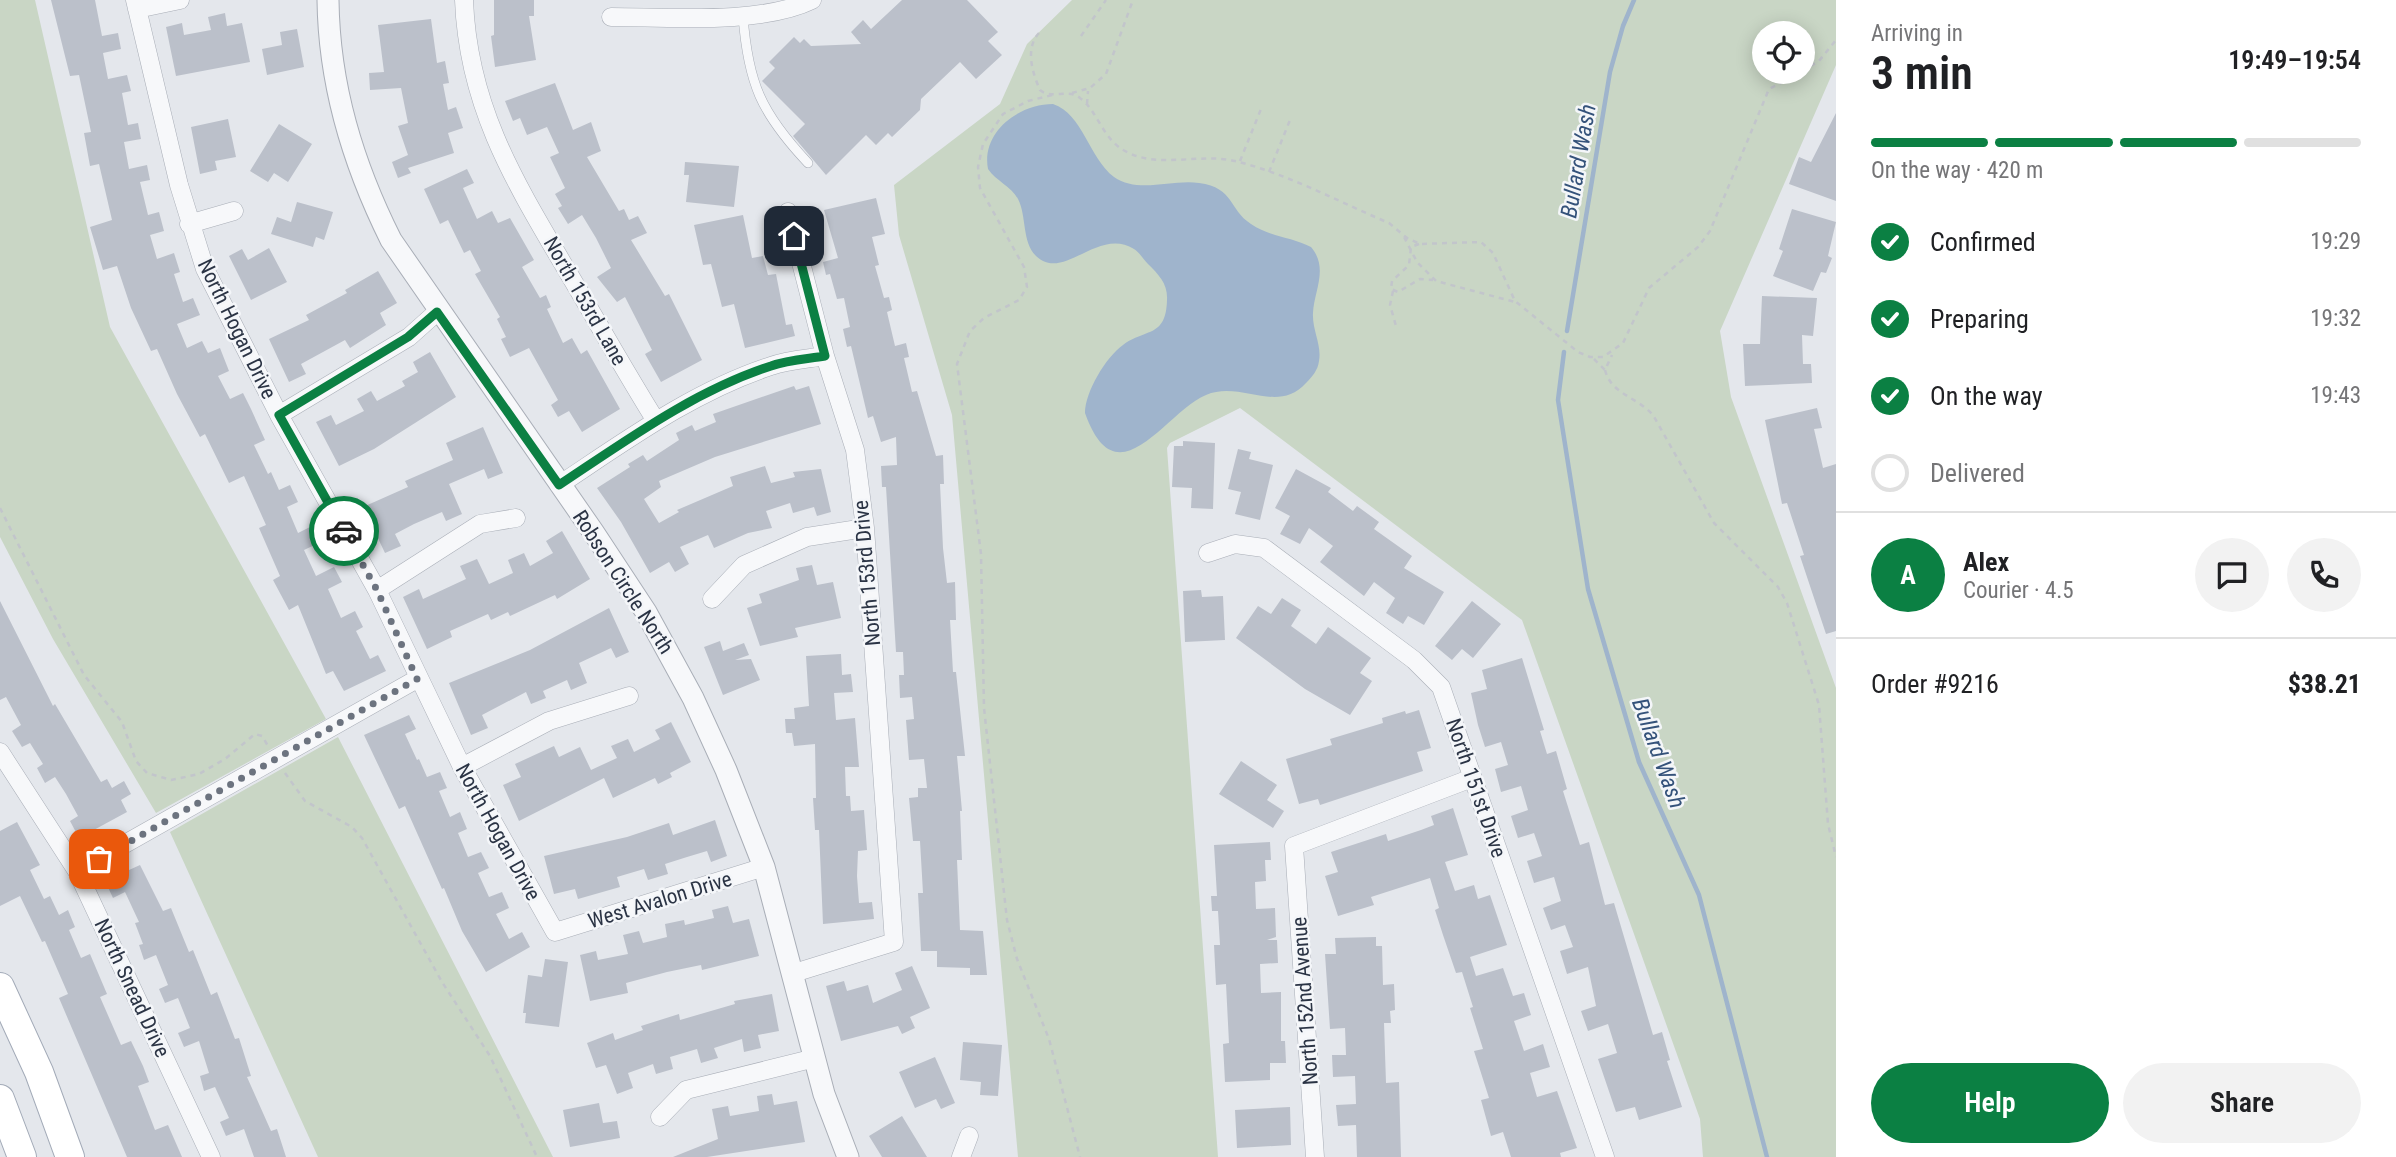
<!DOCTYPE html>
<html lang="en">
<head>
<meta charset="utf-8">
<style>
	:root { --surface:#fff; --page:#f2f2f2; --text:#202124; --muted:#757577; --line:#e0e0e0; --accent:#0b8043 }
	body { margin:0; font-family:"Roboto Condensed",sans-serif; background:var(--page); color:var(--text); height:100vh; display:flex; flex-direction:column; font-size:26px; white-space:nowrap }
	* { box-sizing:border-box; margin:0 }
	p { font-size:23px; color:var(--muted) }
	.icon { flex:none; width:38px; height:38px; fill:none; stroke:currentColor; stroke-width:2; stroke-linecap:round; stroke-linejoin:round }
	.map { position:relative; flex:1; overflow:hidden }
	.drawer { display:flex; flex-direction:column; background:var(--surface); width:560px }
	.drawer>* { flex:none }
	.buttons { position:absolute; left:1752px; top:21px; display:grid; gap:14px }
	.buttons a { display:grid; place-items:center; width:63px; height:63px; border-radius:50%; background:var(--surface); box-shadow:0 4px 18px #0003; font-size:35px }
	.pin { position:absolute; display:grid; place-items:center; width:60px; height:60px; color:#fff; margin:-30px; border-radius:14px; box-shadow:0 4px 10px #0006 }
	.courier { position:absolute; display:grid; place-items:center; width:70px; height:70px; margin:-35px; border:5px solid #0b8043; border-radius:50%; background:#fff; color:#222; box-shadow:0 2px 9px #0007 }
	.head em { font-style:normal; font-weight:600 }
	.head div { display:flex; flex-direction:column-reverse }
	.head { display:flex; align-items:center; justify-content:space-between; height:119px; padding:0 35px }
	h1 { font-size:46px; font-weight:600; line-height:52px }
	.bar { display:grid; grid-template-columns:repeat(4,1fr); gap:10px 7px; align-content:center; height:84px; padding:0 35px }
	.bar i { height:9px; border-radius:5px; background:var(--line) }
	.bar .current { background:var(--accent) }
	.bar p { grid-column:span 4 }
	.line { display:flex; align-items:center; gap:18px; padding:0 35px; border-top:2px solid var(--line) }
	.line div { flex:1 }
	.round { display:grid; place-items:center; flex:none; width:74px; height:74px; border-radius:37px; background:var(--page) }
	ol { padding:0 35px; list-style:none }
	li { display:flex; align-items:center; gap:21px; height:77px }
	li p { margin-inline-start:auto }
	li .icon { padding:7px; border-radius:50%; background:var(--accent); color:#fff; stroke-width:4 }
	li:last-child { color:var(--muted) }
	li i { width:38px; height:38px; border:4px solid var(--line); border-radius:50% }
	.button { display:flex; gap:14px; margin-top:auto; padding:14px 35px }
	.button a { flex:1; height:80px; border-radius:42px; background:var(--accent); color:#fff; font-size:28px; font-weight:600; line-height:80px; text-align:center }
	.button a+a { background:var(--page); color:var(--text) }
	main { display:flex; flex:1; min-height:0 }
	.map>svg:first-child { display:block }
	.green { fill:#c9d6c5; fill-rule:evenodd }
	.water { fill:#9fb4cc }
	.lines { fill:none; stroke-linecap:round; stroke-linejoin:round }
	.stream { stroke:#9fb4cc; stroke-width:4.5 }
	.building { fill:#bbc0ca }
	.service-casing { stroke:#a9aeb7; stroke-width:10 }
	.minor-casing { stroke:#a9aeb7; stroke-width:19 }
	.tertiary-casing { stroke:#a9aeb7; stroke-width:23 }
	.primary-casing { stroke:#a3abb8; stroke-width:30 }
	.path { stroke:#c2c5cb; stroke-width:2.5; stroke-dasharray:5 5; stroke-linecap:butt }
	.service { stroke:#f7f8fa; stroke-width:9 }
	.minor { stroke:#f7f8fa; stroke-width:18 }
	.tertiary { stroke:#f7f8fa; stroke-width:21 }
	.primary { stroke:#fff; stroke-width:28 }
	.done { stroke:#6c737f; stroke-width:7; stroke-dasharray:0 12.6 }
	.route { stroke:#0b8043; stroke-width:9 }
	.labels { text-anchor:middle; stroke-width:5; stroke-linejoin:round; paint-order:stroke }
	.street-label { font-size:21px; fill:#2b3445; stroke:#f4f6f9 }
	.water-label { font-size:23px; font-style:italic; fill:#34527a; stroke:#f4f6f9 }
</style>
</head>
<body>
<main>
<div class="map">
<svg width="1836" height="1157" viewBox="0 0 1836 1157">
	<rect width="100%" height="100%" fill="#e4e7ec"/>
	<path class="green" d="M0 0H35L110 327 326 719 156 813 53 639 0 537Z
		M1072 0H1836V65L1720 331 1731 397 1836 688V1157H1703L1700 1119 1522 620 1240 408 1170 443 1167 448 1218 1157H1018L952 415 899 235 894 185 1000 104 1027 44ZM1764 33H1802V72H1764Z
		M338 737 553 1157H318L170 832Z"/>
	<path class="water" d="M1053 104C1083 114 1089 158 1114 177 1138 194 1172 179 1199 183 1235 188 1228 209 1251 224 1270 237 1292 237 1311 247 1329 268 1314 291 1313 313 1312 330 1322 345 1319 361 1318 370 1312 377 1306 383 1277 415 1241 380 1206 395 1165 412 1117 503 1085 413 1085 392 1106 357 1123 345 1146 328 1166 338 1167 300 1168 284 1159 275 1148 264 1143 259 1140 253 1134 249 1101 228 1069 274 1043 261 1020 249 1028 218 1018 199 1011 186 996 181 988 169 981 132 1019 104 1053 104Z"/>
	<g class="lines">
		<path class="stream" d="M1567 331 1610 72 1623 26 1634 0
			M1564 352 1558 400 1588 589 1639 762 1699 895 1767 1157"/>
	</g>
	<path class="building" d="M51 0H95L102 36 118 33 121 49 103 53 108 79 127 75 131 91 122 93 128 125 138 123 141 139 124 142 129 169 147 165 150 180 140 182 148 215 159 212 164 231 150 235 157 259 174 253 180 272 174 274 183 302 193 298 200 315 177 324 187 348 202 341 208 353 220 348 229 371 218 376 230 399 243 393 251 409 265 440 254 445 268 474 271 472 279 490 290 485 298 502 287 507 298 533 312 526 319 543 304 550 316 576 334 567 342 582 328 589 341 618 355 611 363 627 356 631 370 659 378 655 386 671 344 691 333 671 326 674 298 605 289 610 273 580 280 576 259 528 266 525 244 476 229 483 205 434 200 437 177 394 157 349 151 351 131 308 117 266 103 270 90 227 112 220 99 164 90 166 84 133 91 132 79 75 70 76Z
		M494 0H534V16H529L536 60 495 67 491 36 494 35Z
		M902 0H967L998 32 988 41 1002 55 976 79 960 62 921 99 920 110 892 137 888 133 876 145 866 135 826 175 793 136 805 124 762 81 775 68 769 62 794 37 800 43 804 39 811 46 861 44 851 32 863 20 871 29Z
		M225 13 227 26 242 23 250 62 176 76 166 27 182 23 184 35 211 30 208 17Z
		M431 19 437 63 445 61 449 83 443 84 448 110 456 107 463 128 448 133 454 153 408 168 411 173 398 178 392 162 408 155 398 126 408 123 401 88 370 90 369 73 384 72 378 25Z
		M297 29 304 67 267 75 262 49 282 45 280 32Z
		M555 83 573 130 591 122 601 151 587 157 619 211 624 209 629 220 638 216 647 233 631 240 665 296 669 294 702 360 661 382 645 354 652 350 625 297 617 302 597 277 611 268 596 238 582 215 568 224 558 208 562 206 555 194 565 188 550 157 559 153 547 127 527 135 520 118 513 121 505 101Z
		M1836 113V201L1789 184 1799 157 1811 162Z
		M228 119 236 157 215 161 217 170 200 174 191 127Z
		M279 124 312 144 288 182 274 173 268 182 250 171Z
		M685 162 739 166 734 207 686 202 689 175H684Z
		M467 169 474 183 463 188 477 219 492 211 498 223 510 218 534 260 522 267 540 298 546 295 551 307 547 309 563 343 572 338 581 354 587 350 620 409 582 432 569 411 558 417 551 405 558 400 529 348 510 357 501 339 506 337 497 319 500 317 475 274 481 271 470 250 464 253 448 220 440 224 424 189Z
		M876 198 885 234 872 237 879 265 875 266 884 298 889 297 892 310 887 312 895 346 906 343 909 357 904 358 912 392 917 391 936 456 943 455 944 484H940L943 548 947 583 955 582 956 620H950L953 672H956L965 756H957L962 811H960L962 860H957L960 930 983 931 987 975H970V968L937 967V951H921L918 893H923L920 841H913L909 798 918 797V788H927L924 759 909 760 906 720 914 719 912 697 900 698 899 675H904L903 652H896L886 487H882L881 466 897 465 896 437 881 442 873 416 868 418 851 346 847 347 843 329 850 327 844 298 837 299 830 274 826 275 823 262 838 258 824 210Z
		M297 202 333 212 324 240 316 237 313 247 271 234 277 217 291 222Z
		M1792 209 1836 222 1828 256 1832 258 1826 273 1821 272 1813 291 1773 276 1783 251 1779 249Z
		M743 215 752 258 763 256 768 275 776 274 786 325 792 324 795 336 745 348 734 304 722 307 711 264 703 265 694 225Z
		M269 248 287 282 251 300 229 256 242 249 248 260Z
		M378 271 397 303 380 313 386 325 350 348 345 340 301 364 306 374 289 382 269 339 309 320 306 315 347 293 345 290Z
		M1762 296 1817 298 1813 336 1802 335 1803 364H1811L1812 383 1745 386 1743 344H1760Z
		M430 352 456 397 374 449 339 466 316 422 331 415 336 425 364 411 357 399 371 391 377 401 405 386 402 381 418 372 413 362Z
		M794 386 796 390 809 386 821 424 715 457 659 481 661 487 644 499 659 523 679 512 677 510 733 486 730 477 765 466 771 483 795 477 793 472 821 469 831 512 817 516 814 507 793 513 790 503 766 511 772 528 748 533 714 548 708 535 680 547 689 564 675 572 669 562 650 573 621 522 597 488 630 467 628 464 643 455 647 461 679 440 676 433 692 425 695 431 716 422 713 414Z
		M1817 408 1822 428 1814 429 1823 468 1836 464V631L1826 634 1800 556 1804 555 1787 503 1782 504 1765 420Z
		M483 427 503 473 488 479 484 469 449 484 462 514 446 521 442 512 414 524 395 534 401 546 385 553 363 507 408 487 405 481 453 460 446 443Z
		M1183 441 1215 443 1213 509 1191 508 1192 488 1172 487 1174 446H1183Z
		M1238 449 1251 452 1249 459 1273 465 1260 520 1235 514 1241 492 1228 489Z
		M1296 469 1331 488 1328 492 1353 511 1357 506 1379 522 1374 529 1412 556 1404 568 1444 592 1424 625 1408 616 1403 624 1386 613 1395 598 1374 582 1364 596 1320 562 1333 546 1309 528 1300 544 1280 534 1290 516 1275 508Z
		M562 531 590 579 557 599 555 595 510 616 508 612 491 620 488 614 450 631 452 637 427 649 403 597 419 589 423 599 466 579 460 566 477 559 489 584 513 573 508 560 524 553 530 566 553 553 546 541Z
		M812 565 817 585 833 582 841 618 795 628 798 637 760 646 747 608 762 603 759 594 799 580 796 568Z
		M1201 590 1202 597 1223 596 1225 640 1185 642 1183 591Z
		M1282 598 1301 610 1291 626 1316 644 1328 627 1371 658 1360 673 1372 681 1350 715 1305 689 1236 638 1258 606 1271 614Z
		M0 601 53 706 55 704 101 782 107 779 112 788 124 781 131 794 121 800 127 812 79 838 70 821 78 816 66 794 55 777 45 783 37 768 43 764 30 743 22 747 12 731 21 725 6 697 0 700Z
		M1472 601 1501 624 1473 658 1462 649 1452 660 1435 646Z
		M609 608 629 652 616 658 611 648 579 663 587 683 571 690 567 680 543 691 546 698 531 704 526 692 482 715 488 728 471 735 449 683 530 650Z
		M720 641 723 651 744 643 749 655 735 660 751 659 760 680 723 695 704 647Z
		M841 654 842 675 851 674 853 692 834 693 836 720 855 718 859 767H845L846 796H850L851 811 864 810 867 850 858 851 857 876 859 903 872 902 874 919 823 924 819 830H815L813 798H816L815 744 794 746 792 733H786L785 719H795L794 708 809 706 806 656Z
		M1522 658 1544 730 1540 731 1547 754 1556 751 1567 789 1563 791 1580 845 1589 842 1605 905 1614 903 1653 1035 1662 1032 1670 1060 1667 1061 1682 1107 1639 1120 1635 1107 1616 1112 1598 1059 1617 1053 1608 1024 1588 1031 1581 1011 1596 1006 1588 967 1567 974 1560 951 1573 947 1565 925 1551 930 1543 908 1561 901 1554 877 1534 883 1527 861 1542 856 1534 833 1518 838 1511 816 1528 810 1521 786 1501 792 1495 769 1508 765 1501 742 1485 747 1478 725 1471 693 1487 689 1482 670Z
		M1419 710 1431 748 1417 752 1423 771 1320 805 1318 799 1299 804 1286 759 1332 745 1330 739 1383 723 1382 718 1405 711 1406 714Z
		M409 715 416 729 405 734 417 760 419 759 427 777 440 772 447 788 439 791 450 817 460 812 467 829 458 833 468 857 481 852 489 868 478 873 489 897 502 892 509 908 496 914 509 939 522 932 530 947 486 972 462 931 444 888 442 889 405 806 399 809 364 735Z
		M671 722 691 762 670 773 672 777 658 784 655 778 613 798 604 778 519 821 503 785 521 777 515 764 554 746 559 757 580 747 591 770 617 758 611 746 628 739 634 752 660 739 655 730Z
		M1241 761 1277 785 1267 800 1284 811 1273 828 1219 794Z
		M1453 808 1468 855 1445 862 1455 891 1474 885 1478 899 1490 895 1507 945 1470 957 1476 976 1503 968 1513 996 1524 993 1531 1015 1514 1021 1524 1051 1543 1044 1550 1067 1530 1073 1537 1097 1557 1091 1577 1148 1560 1153 1561 1157H1511L1503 1132 1491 1136 1481 1100 1489 1098 1474 1051 1483 1049 1470 1008 1473 1007 1462 972 1456 973 1443 935 1435 910 1439 908 1430 878 1371 897 1374 905 1338 916 1325 876 1338 872 1331 852 1386 834 1388 841 1421 830 1434 825 1431 816Z
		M715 820 727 856 711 862 707 851 687 857 665 864 668 874 648 880 644 869 617 877 620 887 578 899 575 889 554 894 544 856 627 837 669 823 673 835Z
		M17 822 40 865 30 870 44 899 50 896 59 915 68 910 75 927 69 930 81 958 90 954 107 994 100 997 121 1045 131 1041 143 1066 149 1082 138 1086 155 1130 168 1125 182 1157H127L59 998 68 994 45 941 42 942 20 896 0 906V831Z
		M1270 842 1271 860H1265L1266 881 1255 882 1256 909 1275 908 1276 937 1267 940H1277L1278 963 1260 964 1261 993 1281 992V1041H1285L1286 1063H1270V1080L1225 1082 1223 1044 1229 1043 1226 984 1216 985 1214 945H1220L1218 911H1212L1211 896H1217L1214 845Z
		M140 865 163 911 171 908 189 952 193 950 211 995 217 992 235 1039 239 1038 251 1076 247 1077 271 1131 277 1129 286 1157H254L244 1129 226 1136 220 1122 229 1118 215 1087 204 1091 200 1076 209 1073 199 1041 184 1047 178 1033 190 1028 178 998 165 1003 159 989 168 985 156 955 144 960 139 945 143 944 135 923 139 922 125 892 113 898 105 881Z
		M728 906 733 923 749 919 759 956 702 970 701 965 667 972 626 983 628 993 590 1001 580 955 596 951 598 960 628 954 623 935 639 931 643 943 667 937 665 924 684 920 685 925 714 918 712 910Z
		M1376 937V946H1382L1383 985 1394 984 1395 1010 1390 1011 1391 1023H1384L1386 1083 1399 1082 1401 1157H1357L1356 1125 1338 1126 1336 1105 1356 1104 1355 1076 1333 1077 1332 1055H1346L1345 1028 1330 1029 1325 954H1336L1335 938Z
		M545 959 568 962 559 1027 525 1023 526 1013H523L528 975 542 977Z
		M912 966 930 1008 910 1017 915 1028 902 1034 898 1026 841 1041 826 986 844 981 847 991 868 985 873 1003 902 990 895 973Z
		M772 994 779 1031 758 1035 761 1048 744 1052 742 1039 714 1048 718 1058 701 1063 697 1049 670 1057 673 1069 656 1074 653 1064 628 1073 633 1088 617 1094 606 1065 596 1068 587 1043 613 1033 615 1040 643 1030 641 1026 679 1014 680 1020 735 1004 734 1001Z
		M963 1042 1002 1045 998 1096 980 1095 981 1082 960 1080Z
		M935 1057 955 1103 941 1109 936 1099 915 1108 899 1072Z
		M772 1094 774 1105 797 1101 805 1142 707 1157H673L718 1139 712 1109 728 1106 730 1116 759 1111 757 1096Z
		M599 1103 603 1123 617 1121 620 1138 570 1147 563 1110Z
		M1290 1107 1291 1145 1237 1148 1235 1110Z
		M902 1116 927 1157H882L869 1136Z"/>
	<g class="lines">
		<g class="service-casing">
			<path id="service" d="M743 16C748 83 761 113 808 163"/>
		</g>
		<g class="minor-casing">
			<path id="minor" d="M135 0 179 185 205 269 279 415 377 590 462 767 555 932 764 867
				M464 0C468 108 516 184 569 274 598 323 626 373 656 421
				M137 9 180 0
				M611 17C668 17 761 25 812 0
				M788 212 825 356 855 450 865 528 894 942 794 973
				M189 224 234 211
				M279 415 409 337 437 312
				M559 485C627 440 694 391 771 366 788 360 807 359 825 356
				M1208 553 1235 544 1264 548 1414 660 1441 687 1605 1157
				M377 590 480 524 516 518
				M712 599 744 565 807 537 865 528
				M0 752 77 871 211 1157
				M462 767 549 721 629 696
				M77 871 417 679
				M660 1117 686 1090 815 1058
				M961 1157 969 1136
				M1315 1157 1294 846 1472 778"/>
		</g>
		<g class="tertiary-casing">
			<path id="tertiary" d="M328 0C329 86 353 164 391 240L594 533 646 612 693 698 726 770 764 867 824 1094 848 1157"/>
		</g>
		<g class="primary-casing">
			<path id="primary" d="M0 987 39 1072 70 1157
				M0 1099 22 1157"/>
		</g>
		<path class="path" d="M1039 33C1025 48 1032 72 1040 90 1052 100 1068 88 1080 98 1099 112 1102 141 1129 153 1160 168 1202 153 1235 161 1288 174 1339 202 1389 223L1407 238 1420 244 1481 242 1493 253 1515 301 1578 352 1590 357H1603L1623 343 1649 288 1698 247 1710 231 1769 89 1802 72
			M1081 36 1106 0
			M1802 71 1819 61 1836 40
			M1072 93 1090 88 1106 74 1133 0
			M1052 95 1028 101 1003 114 983 144 978 167 980 188 1024 267 1027 287 1019 300 984 318 970 331 957 364 981 554 984 708 1007 920 1017 959 1049 1039 1080 1157
			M1087 104 1088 91
			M1240 161 1261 109
			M1269 172 1290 120
			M1404 237 1417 262 1436 281 1515 302
			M1419 244 1411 247 1409 265 1392 281 1391 289 1398 292 1420 279 1433 280
			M1393 291 1390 305 1396 326
			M1594 359 1605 370 1612 355
			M1605 370C1611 394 1637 397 1653 415L1714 523 1778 587 1787 603 1819 705 1828 824 1836 857
			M0 508 84 675 122 722 136 761 147 773 171 780 199 774 225 759 255 734 262 736 268 746
			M285 773 305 801 352 827 362 838 442 982 490 1056 537 1157"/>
		<use href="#service" class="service"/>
		<use href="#minor" class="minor"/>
		<use href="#tertiary" class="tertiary"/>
		<use href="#primary" class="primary"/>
	</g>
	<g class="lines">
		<path class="done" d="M99 859 417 679 377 590 344 531"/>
		<path class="route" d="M344 531 279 415 408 337 437 312 559 485C627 440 694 391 771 366 788 360 807 359 825 356L794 236"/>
	</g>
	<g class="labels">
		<g class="street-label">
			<text transform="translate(585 301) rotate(60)" y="7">North 153rd Lane</text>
			<text transform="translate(237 329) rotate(64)" y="7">North Hogan Drive</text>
			<text transform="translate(867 573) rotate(-95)" y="7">North 153rd Drive</text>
			<text transform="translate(623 582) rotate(57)" y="7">Robson Circle North</text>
			<text transform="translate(1476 788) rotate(71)" y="7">North 151st Drive</text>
			<text transform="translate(498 832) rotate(61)" y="7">North Hogan Drive</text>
			<text transform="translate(660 900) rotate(-17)" y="7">West Avalon Drive</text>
			<text transform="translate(132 988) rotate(65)" y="7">North Snead Drive</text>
			<text transform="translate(1305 1001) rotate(-94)" y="7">North 152nd Avenue</text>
		</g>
		<g class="water-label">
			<text transform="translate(1578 161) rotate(-80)" y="8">Bullard Wash</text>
			<text transform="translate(1659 753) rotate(70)" y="8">Bullard Wash</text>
		</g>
	</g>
</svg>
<div class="buttons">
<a><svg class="icon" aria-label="locate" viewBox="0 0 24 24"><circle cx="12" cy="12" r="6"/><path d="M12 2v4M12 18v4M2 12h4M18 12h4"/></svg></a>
</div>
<div class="pin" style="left:99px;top:859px;background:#ea580c"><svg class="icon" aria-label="bag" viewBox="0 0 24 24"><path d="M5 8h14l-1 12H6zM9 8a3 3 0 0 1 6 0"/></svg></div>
<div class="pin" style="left:794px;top:236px;background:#1f2937"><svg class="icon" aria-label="home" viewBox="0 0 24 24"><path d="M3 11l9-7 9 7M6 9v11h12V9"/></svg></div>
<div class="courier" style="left:344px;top:531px"><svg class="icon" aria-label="car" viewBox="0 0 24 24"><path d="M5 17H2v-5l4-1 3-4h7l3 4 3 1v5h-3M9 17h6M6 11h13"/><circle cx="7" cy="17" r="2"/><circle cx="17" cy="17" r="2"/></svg></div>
</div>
<section class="drawer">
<div class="head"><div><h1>3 min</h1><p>Arriving in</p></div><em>19:49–19:54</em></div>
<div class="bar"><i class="current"></i><i class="current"></i><i class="current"></i><i></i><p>On the way · 420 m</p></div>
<ol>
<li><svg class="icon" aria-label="check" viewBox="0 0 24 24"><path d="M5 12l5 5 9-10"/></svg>Confirmed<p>19:29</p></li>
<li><svg class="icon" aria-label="check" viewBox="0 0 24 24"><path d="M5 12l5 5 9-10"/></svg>Preparing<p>19:32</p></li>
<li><svg class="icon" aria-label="check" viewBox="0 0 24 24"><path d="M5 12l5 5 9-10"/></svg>On the way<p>19:43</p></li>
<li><i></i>Delivered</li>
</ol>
<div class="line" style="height:126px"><b class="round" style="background:var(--accent);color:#fff">A</b><div><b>Alex</b><p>Courier · 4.5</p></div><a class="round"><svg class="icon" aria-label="chat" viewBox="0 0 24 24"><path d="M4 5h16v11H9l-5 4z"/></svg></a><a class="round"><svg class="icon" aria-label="phone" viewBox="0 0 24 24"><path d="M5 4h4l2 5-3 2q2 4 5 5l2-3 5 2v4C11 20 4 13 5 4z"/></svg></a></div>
<div class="line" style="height:91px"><div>Order #9216</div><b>$38.21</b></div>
<div class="button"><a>Help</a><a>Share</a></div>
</section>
</main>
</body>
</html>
